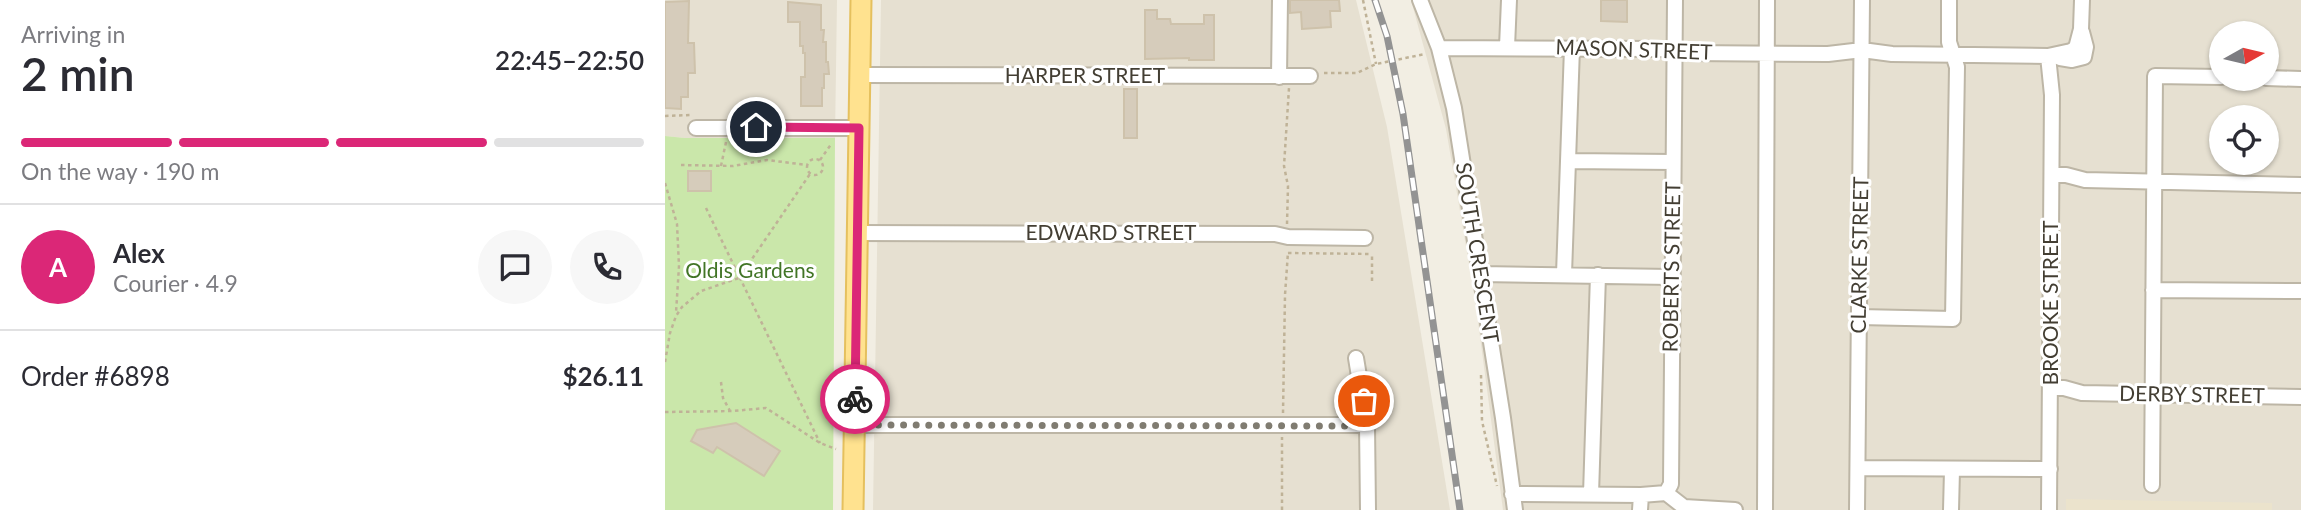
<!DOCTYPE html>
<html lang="en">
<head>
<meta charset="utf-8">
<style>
	:root { --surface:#fff; --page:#f7f7f7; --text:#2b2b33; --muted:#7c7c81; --line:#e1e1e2; --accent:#db2777 }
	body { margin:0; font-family:Lato,sans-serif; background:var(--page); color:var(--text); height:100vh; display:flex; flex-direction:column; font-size:26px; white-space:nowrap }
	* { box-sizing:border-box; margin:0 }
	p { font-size:23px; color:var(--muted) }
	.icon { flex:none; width:38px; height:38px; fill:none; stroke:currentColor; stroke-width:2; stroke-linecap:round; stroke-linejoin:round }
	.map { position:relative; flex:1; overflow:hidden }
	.drawer { display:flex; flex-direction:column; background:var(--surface); width:665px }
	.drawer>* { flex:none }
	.needle { width:46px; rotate:82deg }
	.buttons { position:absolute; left:1544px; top:21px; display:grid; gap:14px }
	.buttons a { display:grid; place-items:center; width:70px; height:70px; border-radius:50%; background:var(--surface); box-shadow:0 2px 5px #0004; font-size:35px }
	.pin { position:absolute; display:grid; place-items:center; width:60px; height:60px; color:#fff; margin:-30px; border:4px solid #fff; border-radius:50%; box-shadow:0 2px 7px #0007 }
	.courier { position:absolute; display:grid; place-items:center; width:70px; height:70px; margin:-35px; border:5px solid #db2777; border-radius:50%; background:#fff; color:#222; box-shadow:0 2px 9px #0007 }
	.head em { font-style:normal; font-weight:600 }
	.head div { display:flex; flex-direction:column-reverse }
	.head { display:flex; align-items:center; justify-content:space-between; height:119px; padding:0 21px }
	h1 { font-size:46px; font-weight:600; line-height:52px }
	.bar { display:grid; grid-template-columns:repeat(4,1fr); gap:10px 7px; align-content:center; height:84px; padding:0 21px }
	.bar i { height:9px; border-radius:5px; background:var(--line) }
	.bar .selected { background:var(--accent) }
	.bar p { grid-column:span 4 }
	.line { display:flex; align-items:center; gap:18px; padding:0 21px; border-top:2px solid var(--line) }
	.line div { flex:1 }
	.round { display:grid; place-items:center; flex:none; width:74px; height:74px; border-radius:37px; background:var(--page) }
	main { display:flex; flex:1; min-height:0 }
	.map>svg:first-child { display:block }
	.residential { fill:#e6e0d1; fill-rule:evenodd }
	.education { fill:#ebe3cc }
	.green { fill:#cae7aa }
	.building { fill:#d6ccbb; stroke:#cec2ab; stroke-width:2 }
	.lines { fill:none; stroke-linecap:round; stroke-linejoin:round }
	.minor-casing { stroke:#bdb6a6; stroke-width:18 }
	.major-casing { stroke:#e5c05e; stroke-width:23 }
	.path { stroke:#bfb297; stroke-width:2.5; stroke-dasharray:3.5 3.5; stroke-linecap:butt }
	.minor { stroke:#fff; stroke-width:14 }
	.major { stroke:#ffe28f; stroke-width:19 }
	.rail-casing { stroke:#939393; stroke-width:7 }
	.rail { stroke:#fff; stroke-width:4.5; stroke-dasharray:13; stroke-linecap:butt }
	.done { stroke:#807c71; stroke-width:7; stroke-dasharray:0 12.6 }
	.route { stroke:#db2777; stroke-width:9 }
	.labels { text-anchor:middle; stroke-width:6; stroke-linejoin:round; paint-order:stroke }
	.street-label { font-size:21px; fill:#433e33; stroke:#fff }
	.park-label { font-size:21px; fill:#427526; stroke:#fff }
</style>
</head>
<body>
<main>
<section class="drawer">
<div class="head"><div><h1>2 min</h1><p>Arriving in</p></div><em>22:45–22:50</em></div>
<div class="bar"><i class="selected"></i><i class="selected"></i><i class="selected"></i><i></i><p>On the way · 190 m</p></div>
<div class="line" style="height:126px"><b class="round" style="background:var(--accent);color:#fff">A</b><div><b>Alex</b><p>Courier · 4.9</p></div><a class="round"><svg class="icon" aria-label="chat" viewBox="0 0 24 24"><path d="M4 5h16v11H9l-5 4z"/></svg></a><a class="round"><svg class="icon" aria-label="phone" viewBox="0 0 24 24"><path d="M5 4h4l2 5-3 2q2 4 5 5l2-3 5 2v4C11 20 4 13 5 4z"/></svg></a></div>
<div class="line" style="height:91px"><div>Order #6898</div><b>$26.11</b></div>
</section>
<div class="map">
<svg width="1636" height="510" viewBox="0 0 1636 510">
	<rect width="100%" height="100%" fill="#f2eee3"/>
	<path class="residential" d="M0 0H172L170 138H20L0 136Z
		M216 0H691L722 127 785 510H208Z
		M746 0H1636V510H838L810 299 781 129ZM1556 33H1601V79H1556ZM1556 117H1601V163H1556Z"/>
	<path class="education" d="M1401 499 1607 503V510H1401Z"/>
	<path class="green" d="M0 136 20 138H170L168 510H0Z"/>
	<path class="building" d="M625 0H674L675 11H665L666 27 637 29 636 12 625 13Z
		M936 0H962V22L936 21Z
		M24 1 23 43H29L30 73H23V97H16V109L0 108V2Z
		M123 2 156 5V30H159L158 42H161V62H163L164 74H159V88H157V106H136V77H140V53H138V46H135V22H123Z
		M480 10H492V19H505L506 24H539V15H549V60H524V58L480 59Z
		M459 89H472V138H459Z
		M23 171H46V191H23Z
		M71 423 115 451 99 476 52 447 48 453 26 441 32 430Z"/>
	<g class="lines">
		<g class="minor-casing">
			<path id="minor" d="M755 0 774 48 789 108 838 418 850 510
				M842 47 844 0
				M774 48 996 49 1023 53 1163 54 1197 50 1227 54 1383 56 1406 51 1411 48 1416 29 1417 0
				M1383 56 1387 95 1384 510
				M1395 58 1407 60 1419 57 1421 47 1417 32
				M195 75 645 76
				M614 77 615 0
				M1601 78 1636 79
				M31 128H194
				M903 161 1008 162
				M1387 175H1401L1420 180 1636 185
				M192 233 610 234 623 237 700 238
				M816 274 1006 277
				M899 274 907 48
				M1488 290 1636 291
				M1194 317 1288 319 1292 67 1284 42V0
				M691 358 702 425 703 510
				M1386 388H1399L1417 393 1636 397
				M189 425H702
				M1193 468 1385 469
				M1487 485 1490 76 1556 77
				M1001 493 1006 484 1010 0
				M1001 493 1019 507 1070 510
				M847 494 976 495 1001 493
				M926 494 933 275
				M975 510 976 495
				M1100 510 1102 0
				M1192 510 1197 0
				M1286 510 1287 470"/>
		</g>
		<g class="major-casing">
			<path id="major" d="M188 510 196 0"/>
		</g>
		<path class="path" d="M698 0 711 64
			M659 73H692L711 64 760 54
			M0 116 27 115
			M142 167a8 8 0 1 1 16 0a8 8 0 1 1-16 0Z
			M155 160 167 143
			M16 165 68 166 102 160 142 165
			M56 166 61 142
			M0 183 12 224 14 266 11 313
			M41 208 155 443
			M622 224 623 186 619 166 624 88
			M623 253 707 254
			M707 281V253
			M0 362 5 333 11 316 17 307 36 291 74 278 145 174
			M816 375 817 421 832 486
			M56 382 58 398 65 411
			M0 412 68 411 101 408 155 443 171 449
			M618 413 620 295 623 252
			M617 510V437"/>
		<use href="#minor" class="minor"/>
		<use href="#major" class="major"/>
		<g class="rail-casing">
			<path id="rail" d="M710 0 722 36 738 114 795 510"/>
		</g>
		<use href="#rail" class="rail"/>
	</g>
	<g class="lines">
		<path class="done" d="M190 399 189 425 687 426 702 425 699 401"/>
		<path class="route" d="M91 127 194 128 190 399"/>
	</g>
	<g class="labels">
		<g class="street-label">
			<text transform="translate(969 50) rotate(2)" y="7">MASON STREET</text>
			<text x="420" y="83">HARPER STREET</text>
			<text x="446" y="240">EDWARD STREET</text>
			<text transform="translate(812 253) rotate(81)" y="7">SOUTH CRESCENT</text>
			<text transform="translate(1195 255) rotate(-89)" y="7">CLARKE STREET</text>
			<text transform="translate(1007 267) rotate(-89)" y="7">ROBERTS STREET</text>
			<text transform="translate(1386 303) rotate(-90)" y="7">BROOKE STREET</text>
			<text transform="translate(1527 395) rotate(1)" y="7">DERBY STREET</text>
		</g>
		<g class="park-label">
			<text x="85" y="278">Oldis Gardens</text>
		</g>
	</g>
</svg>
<div class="buttons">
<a><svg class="needle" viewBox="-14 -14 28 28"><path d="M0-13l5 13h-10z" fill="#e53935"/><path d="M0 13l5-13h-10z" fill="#7c7c81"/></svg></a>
<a><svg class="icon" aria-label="locate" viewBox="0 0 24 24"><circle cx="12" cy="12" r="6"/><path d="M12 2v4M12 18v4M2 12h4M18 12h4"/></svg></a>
</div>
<div class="pin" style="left:699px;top:401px;background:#ea580c"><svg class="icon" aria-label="bag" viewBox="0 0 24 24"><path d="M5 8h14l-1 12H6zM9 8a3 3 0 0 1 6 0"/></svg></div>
<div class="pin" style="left:91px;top:127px;background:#1f2937"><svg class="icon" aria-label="home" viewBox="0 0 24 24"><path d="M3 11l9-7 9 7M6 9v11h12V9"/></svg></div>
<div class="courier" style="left:190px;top:399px"><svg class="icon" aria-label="bike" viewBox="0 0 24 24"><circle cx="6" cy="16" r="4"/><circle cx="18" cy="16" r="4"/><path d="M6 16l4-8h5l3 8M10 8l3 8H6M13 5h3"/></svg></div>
</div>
</main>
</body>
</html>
